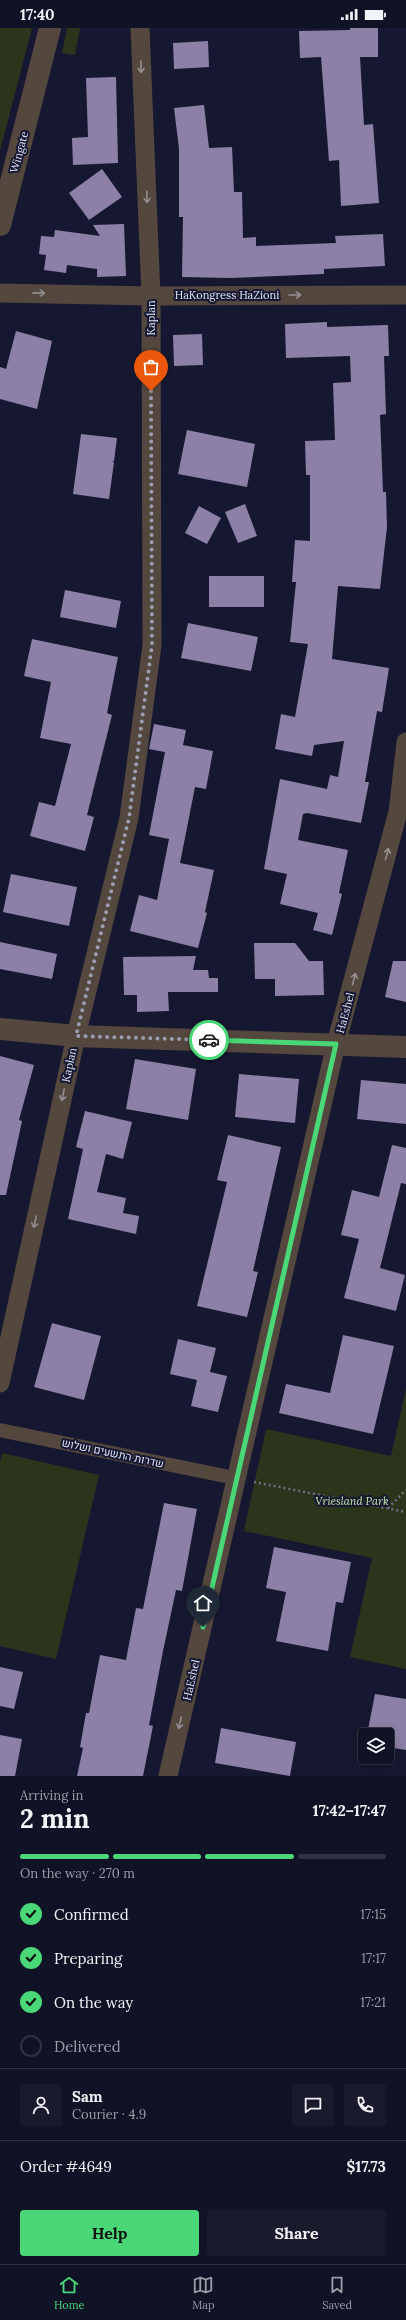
<!DOCTYPE html>
<html lang="en">
<head>
<meta charset="utf-8">
<style>
	:root { --surface:#101225; --page:#191b2d; --text:#f1f3f6; --muted:#9c9ea7; --line:#303242; --accent:#49d778 }
	body { margin:0; font-family:Lora,Heebo,serif; background:var(--page); color:var(--text); height:100vh; display:flex; flex-direction:column; font-size:15px; white-space:nowrap }
	* { box-sizing:border-box; margin:0 }
	p { font-size:13px; color:var(--muted) }
	.icon { flex:none; width:22px; height:22px; fill:none; stroke:currentColor; stroke-width:2; stroke-linecap:round; stroke-linejoin:round }
	.map { position:relative; height:1748px; overflow:hidden }
	.panel { display:flex; flex-direction:column; background:var(--surface); flex:1 }
	.panel>* { flex:none }
	.fabs { position:absolute; left:358px; top:1700px; display:grid; gap:8px }
	.fabs a { display:grid; place-items:center; width:36px; height:36px; border-radius:4px; background:var(--surface); box-shadow:0 4px 16px #0002,0 0 0 1px var(--line); font-size:20px }
	.pin { position:absolute; display:grid; place-items:center; width:34px; height:34px; color:#fff; margin:-41px -17px; border-radius:50% 50% 50% 0; rotate:-45deg; box-shadow:0 0 4px #0007 }
	.pin .icon { rotate:45deg }
	.courier { position:absolute; display:grid; place-items:center; width:40px; height:40px; margin:-20px; border:3px solid #49d778; border-radius:50%; background:#fff; color:#222; box-shadow:0 1px 5px #0007 }
	.summary em { font-style:normal; font-weight:700 }
	.summary div { display:flex; flex-direction:column-reverse }
	.summary { display:flex; align-items:center; justify-content:space-between; height:68px; padding:0 20px }
	h1 { font-size:26px; font-weight:700; line-height:30px }
	.bar { display:grid; grid-template-columns:repeat(4,1fr); gap:6px 4px; align-content:center; height:48px; padding:0 20px }
	.bar i { height:5px; border-radius:3px; background:var(--line) }
	.bar .selected { background:var(--accent) }
	.bar p { grid-column:span 4 }
	.line { display:flex; align-items:center; gap:10px; padding:0 20px; border-top:1px solid var(--line) }
	.line div { flex:1 }
	.round { display:grid; place-items:center; flex:none; width:42px; height:42px; border-radius:4px; background:var(--page) }
	ol { padding:0 20px; list-style:none }
	li { display:flex; align-items:center; gap:12px; height:44px }
	li p { margin-inline-start:auto }
	li .icon { padding:4px; border-radius:50%; background:var(--accent); color:#111; stroke-width:4 }
	li:last-child { color:var(--muted) }
	li i { width:22px; height:22px; border:2px solid var(--line); border-radius:50% }
	.action { display:flex; gap:8px; margin-top:auto; padding:8px 20px }
	.action a { flex:1; height:46px; border-radius:4px; background:var(--accent); color:#111; font-size:16px; font-weight:700; line-height:46px; text-align:center }
	.action a+a { background:var(--page); color:var(--text) }
	.status { display:flex; justify-content:space-between; align-items:center; height:28px; padding:0 20px; background:var(--surface); direction:ltr }
	.status svg { height:11px; fill:currentColor }
	.dock { display:flex; justify-content:space-around; align-items:center; height:56px; border-top:1px solid var(--line); background:var(--surface); font-size:11px; color:var(--muted) }
	.dock a { display:grid; justify-items:center; gap:2px }
	.dock .selected { color:var(--accent) }
	.map>svg:first-child { display:block }
	.green { fill:#2a351c }
	.building { fill:#8c80a6 }
	.lines { fill:none; stroke-linecap:round; stroke-linejoin:round }
	.path { stroke:#6f7288; stroke-width:2.5; stroke-dasharray:2 3; stroke-linecap:butt }
	.pedestrian { stroke:#54473e; stroke-width:14 }
	.minor { stroke:#54473e; stroke-width:19 }
	.tertiary { stroke:#54473e; stroke-width:22 }
	.oneway { stroke:#948e91 }
	.done { stroke:#9b9db2; stroke-width:4; stroke-dasharray:0 7.2 }
	.route { stroke:#49d778; stroke-width:5 }
	.labels { text-anchor:middle; stroke-width:4; stroke-linejoin:round; paint-order:stroke }
	.street-label { font-size:11px; fill:#e2e5f7; stroke:#161831 }
	.park-label { font-size:11px; font-style:italic; fill:#c8e5a7; stroke:#161831 }
</style>
</head>
<body>
<div class="status"><b>17:40</b><svg viewBox="0 0 49 12"><path d="M0 12V9h3v3zM5 12V6h3v6zM10 12V3h3v9zM15 12V0h3v12zM26 1h20v11H26zM47 4h2v5h-2z"/></svg></div>
<div class="map">
<svg width="406" height="1748" viewBox="0 0 406 1748">
	<rect width="100%" height="100%" fill="#161831"/>
	<path class="green" d="M0 0H32L0 123Z
		M67 0H80L75 27 62 25Z
		M406 1360V1641L350 1629 372 1530 244 1503 266 1401 391 1428Z
		M2 1425 99 1447 56 1631 0 1618V1434Z"/>
	<path class="building" d="M350 0H378V29H360L364 97 373 96 379 175 341 178 339 132 329 133 321 29 300 30 299 3 350 2Z
		M208 13 209 39 174 41 173 15Z
		M116 49 118 135 73 137 72 110 88 109 86 50Z
		M204 77 209 120 232 119 234 164H242L243 210 256 209V218L336 215 335 208 383 206 385 238 324 241V246L231 250 182 249 183 189H179V121L174 80Z
		M102 141 122 169 89 192 69 165Z
		M124 196 126 248 97 249V241L67 237 66 245 44 242 46 227 39 226 41 208 54 209 55 202 100 208 93 197Z
		M327 294V299L388 297 389 328H384L386 386 380 387 383 464H386L387 499 380 561 338 558 332 631 389 640 382 684 377 683 365 754H369L361 795 307 785 303 786 298 812 348 822 339 865 342 866 332 907 313 902 318 885 280 876 287 846 264 841 280 751 327 761 330 747 338 749 344 713 314 717 312 728 275 721 281 686 295 689 308 616 290 614 296 554H292L295 512 310 513V447H306L305 413 335 412 333 355 351 354 350 328 286 330 285 296Z
		M16 303 52 313 37 381 0 371V339L6 341Z
		M202 306 203 337 174 338 173 307Z
		M187 402 255 416 247 459 178 446Z
		M81 406 117 410 114 433H112L114 434 109 471 73 466Z
		M245 476 257 508 238 515 225 484Z
		M199 478 221 490 207 516 185 505Z
		M209 548H264V579H209Z
		M65 562 121 573 116 600 60 589Z
		M188 595 258 609 251 643 181 630Z
		M32 611 118 629 107 685 112 687 87 787 94 789 85 823 30 808 39 774 55 778 71 716 40 710 51 654 24 648Z
		M154 696 186 702 183 717 213 723 206 761 195 759 180 835 214 842 205 884 207 885 198 920 130 903 139 867 157 872 169 811 149 807 165 724 149 721Z
		M11 846 77 859 69 898 3 884Z
		M0 914 57 926 52 951 0 941Z
		M254 915H295L309 933H323L324 967 275 968V951H255Z
		M196 928 193 942H208L209 950H218V964H168L169 983 137 984V967H124L123 929Z
		M393 933H406V974L385 969Z
		M0 1028 34 1037 19 1092 22 1093 6 1167H0Z
		M135 1031 196 1041 188 1092 126 1081Z
		M239 1046 299 1051 295 1095 235 1089Z
		M361 1052 406 1056V1096L357 1091Z
		M85 1083 132 1094 123 1131 106 1126 97 1164 126 1170 123 1185 139 1188 136 1206 68 1191 83 1121 76 1119Z
		M228 1107 281 1119 253 1243 258 1244 247 1289 197 1278 227 1154 217 1152Z
		M392 1117 406 1120V1156L401 1155 380 1240 405 1247 396 1283 344 1270 359 1211 341 1207 352 1162 379 1169Z
		M52 1295 101 1308 84 1372 34 1359Z
		M343 1307 394 1318 373 1406 279 1385 286 1356 330 1365Z
		M178 1311 216 1320 210 1344 227 1348 218 1384 191 1378 197 1352 170 1346Z
		M164 1475 197 1481 182 1563 176 1562 163 1623 149 1697 153 1698 143 1748H77L83 1720 80 1719 86 1685H89L100 1627 126 1632 136 1580 143 1581Z
		M274 1519 351 1534 343 1575 336 1574 328 1623 276 1613 286 1564 266 1560Z
		M0 1639 23 1644 14 1681 0 1678Z
		M375 1666 406 1671V1722L387 1719V1707H367Z
		M221 1700 296 1714 290 1748 215 1735Z
		M0 1707 22 1711 15 1748H0Z"/>
	<g class="lines">
		<path class="path" d="M254 1454 406 1484
			M388 1480 406 1462"/>
		<path class="pedestrian" d="M0 1402 225 1448"/>
		<path class="minor" d="M0 265 151 268 406 267
			M0 1355 76 1008 129 790 152 617 151 268 140 0
			M168 1748 336 1016 398 784 406 714"/>
		<path class="tertiary" d="M0 197 50 0
			M0 1001 76 1008 406 1019"/>
	</g>
	<defs><path id="oneway-shaft" d="M-6 0H5M1.5-3L5.5 0L1.5 3" fill="none" stroke-width="1.6" stroke-linecap="round" stroke-linejoin="round"/></defs>
	<g class="oneway">
		<use href="#oneway-shaft" transform="translate(141 39) rotate(88)"/>
		<use href="#oneway-shaft" transform="translate(147 169) rotate(88)"/>
		<use href="#oneway-shaft" transform="translate(39 265) rotate(1)"/>
		<use href="#oneway-shaft" transform="translate(295 267)"/>
		<use href="#oneway-shaft" transform="translate(387 826) rotate(-75)"/>
		<use href="#oneway-shaft" transform="translate(354 951) rotate(-75)"/>
		<use href="#oneway-shaft" transform="translate(63 1067) rotate(102)"/>
		<use href="#oneway-shaft" transform="translate(35 1194) rotate(102)"/>
		<use href="#oneway-shaft" transform="translate(180 1695) rotate(103)"/>
	</g>
	<g class="lines">
		<path class="done" d="M151 363 152 617 129 790 76 1008 209 1012"/>
		<path class="route" d="M203 1599 336 1016 209 1012"/>
	</g>
	<g class="labels">
		<g class="street-label">
			<text transform="translate(19 124) rotate(-75)" y="4">Wingate</text>
			<text x="227" y="271">HaKongress HaZioni</text>
			<text transform="translate(151 290) rotate(-90)" y="4">Kaplan</text>
			<text transform="translate(345 985) rotate(-75)" y="4">HaEshel</text>
			<text transform="translate(69 1037) rotate(-78)" y="4">Kaplan</text>
			<text transform="translate(113 1425) rotate(12)" y="4">שדרות התשעים ושלוש</text>
			<text transform="translate(191 1652) rotate(-77)" y="4">HaEshel</text>
		</g>
		<g class="park-label">
			<text x="352" y="1477">Vriesland Park</text>
		</g>
	</g>
</svg>
<div class="fabs">
<a><svg class="icon" aria-label="layers" viewBox="0 0 24 24"><path d="M12 4l9 5-9 5-9-5zM3 14l9 5 9-5"/></svg></a>
</div>
<div class="pin" style="left:151px;top:363px;background:#ea580c"><svg class="icon" aria-label="bag" viewBox="0 0 24 24"><path d="M5 8h14l-1 12H6zM9 8a3 3 0 0 1 6 0"/></svg></div>
<div class="pin" style="left:203px;top:1599px;background:#1f2937"><svg class="icon" aria-label="home" viewBox="0 0 24 24"><path d="M3 11l9-7 9 7M6 9v11h12V9"/></svg></div>
<div class="courier" style="left:209px;top:1012px"><svg class="icon" aria-label="car" viewBox="0 0 24 24"><path d="M5 17H2v-5l4-1 3-4h7l3 4 3 1v5h-3M9 17h6M6 11h13"/><circle cx="7" cy="17" r="2"/><circle cx="17" cy="17" r="2"/></svg></div>
</div>
<section class="panel">
<div class="summary"><div><h1>2 min</h1><p>Arriving in</p></div><em>17:42–17:47</em></div>
<div class="bar"><i class="selected"></i><i class="selected"></i><i class="selected"></i><i></i><p>On the way · 270 m</p></div>
<ol>
<li><svg class="icon" aria-label="check" viewBox="0 0 24 24"><path d="M5 12l5 5 9-10"/></svg>Confirmed<p>17:15</p></li>
<li><svg class="icon" aria-label="check" viewBox="0 0 24 24"><path d="M5 12l5 5 9-10"/></svg>Preparing<p>17:17</p></li>
<li><svg class="icon" aria-label="check" viewBox="0 0 24 24"><path d="M5 12l5 5 9-10"/></svg>On the way<p>17:21</p></li>
<li><i></i>Delivered</li>
</ol>
<div class="line" style="height:72px"><a class="round"><svg class="icon" aria-label="person" viewBox="0 0 24 24"><circle cx="12" cy="8" r="4"/><path d="M4 21q1-7 8-7t8 7"/></svg></a><div><b>Sam</b><p>Courier · 4.9</p></div><a class="round"><svg class="icon" aria-label="chat" viewBox="0 0 24 24"><path d="M4 5h16v11H9l-5 4z"/></svg></a><a class="round"><svg class="icon" aria-label="phone" viewBox="0 0 24 24"><path d="M5 4h4l2 5-3 2q2 4 5 5l2-3 5 2v4C11 20 4 13 5 4z"/></svg></a></div>
<div class="line" style="height:52px"><div>Order #4649</div><b>$17.73</b></div>
<div class="action"><a>Help</a><a>Share</a></div>
</section>
<nav class="dock">
<a class="selected"><svg class="icon" aria-label="home" viewBox="0 0 24 24"><path d="M3 11l9-7 9 7M6 9v11h12V9"/></svg>Home</a>
<a><svg class="icon" aria-label="map" viewBox="0 0 24 24"><path d="M3 6l6-2 6 2 6-2v14l-6 2-6-2-6 2zM9 4v14M15 6v14"/></svg>Map</a>
<a><svg class="icon" aria-label="saved" viewBox="0 0 24 24"><path d="M7 4h10v16l-5-4-5 4z"/></svg>Saved</a>
</nav>
</body>
</html>
